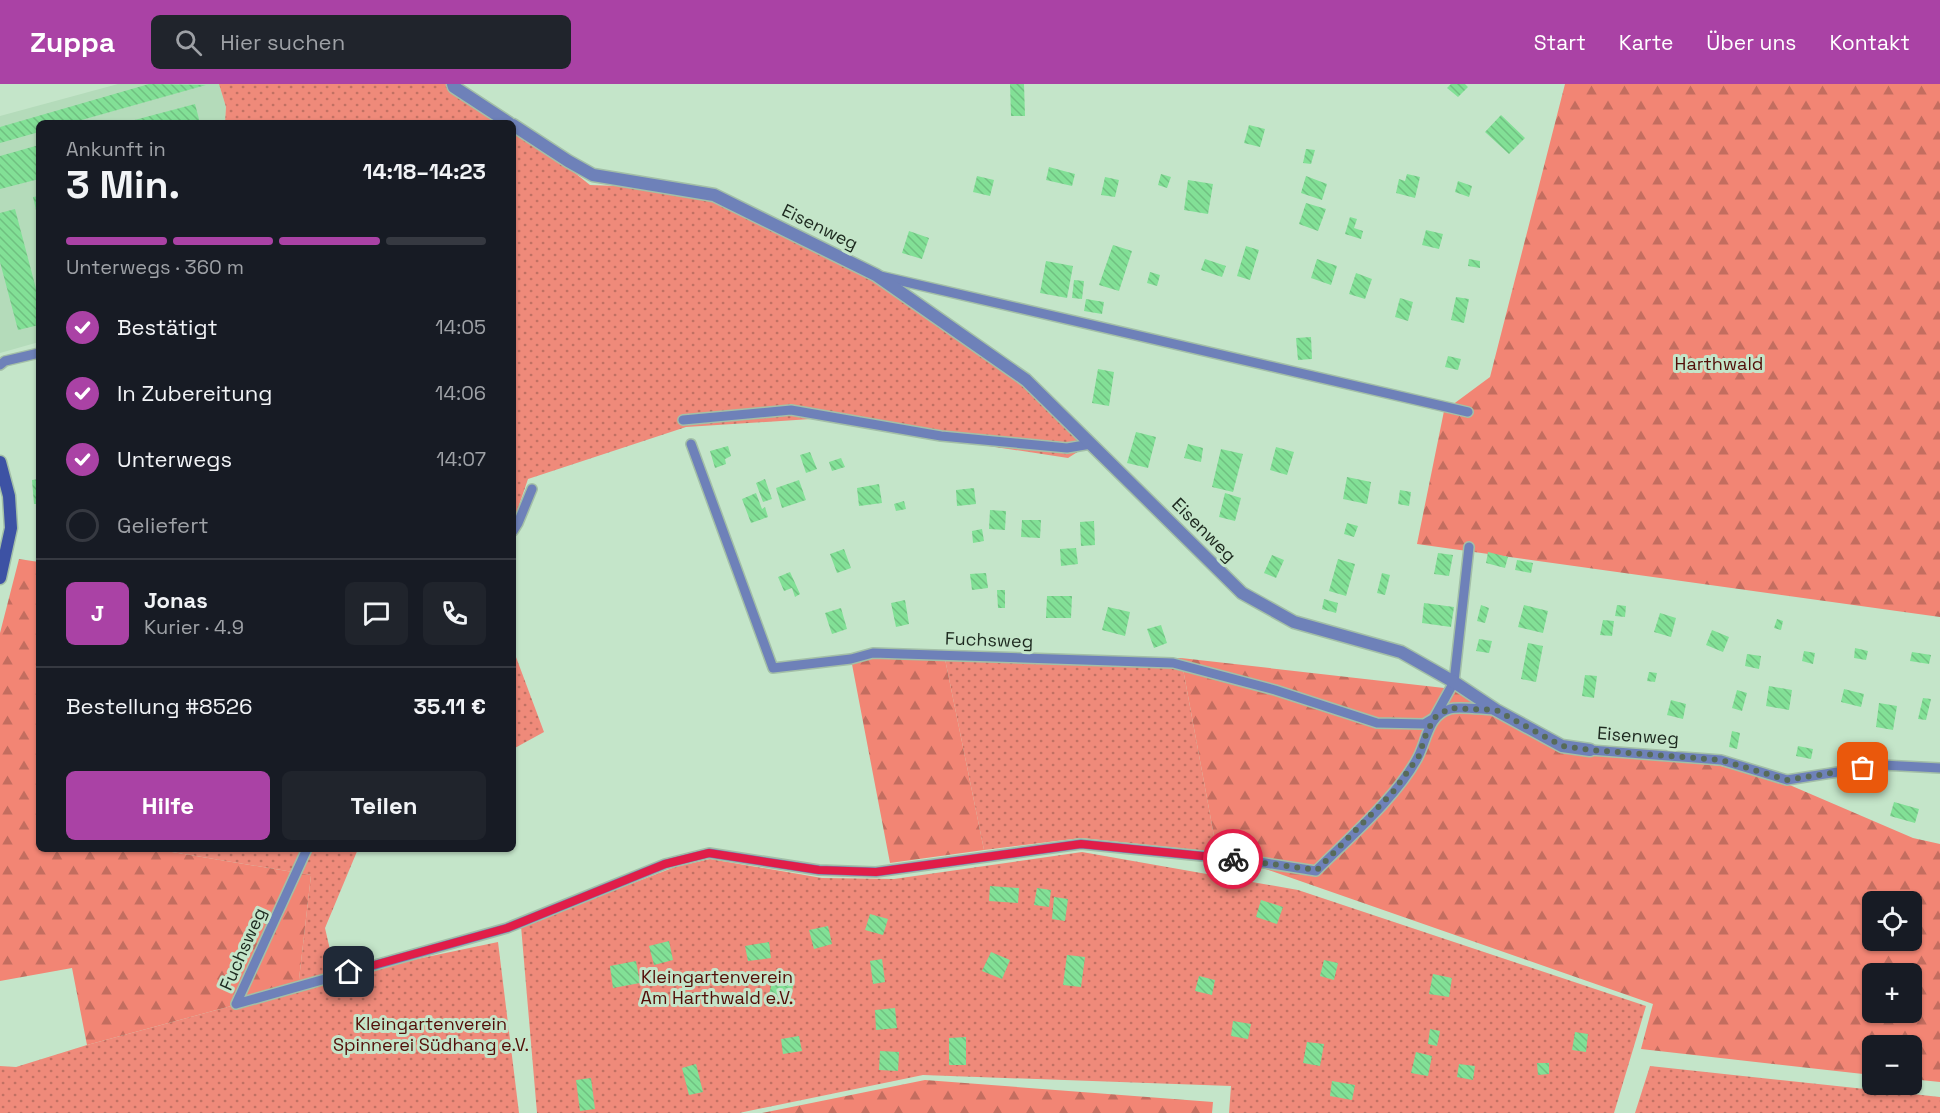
<!DOCTYPE html>
<html lang="de">
<head>
<meta charset="utf-8">
<style>
	:root { --surface:#171b24; --page:#20242c; --text:#f1f3f6; --muted:#9ea1a6; --line:#363941; --accent:#aa42a5 }
	body { margin:0; font-family:"Space Grotesk",sans-serif; background:var(--page); color:var(--text); height:100vh; display:flex; flex-direction:column; font-size:22px; white-space:nowrap }
	* { box-sizing:border-box; margin:0 }
	p { font-size:20px; color:var(--muted) }
	.icon { flex:none; width:33px; height:33px; fill:none; stroke:currentColor; stroke-width:2; stroke-linecap:round; stroke-linejoin:round }
	.map { position:relative; flex:1; overflow:hidden }
	.side { position:absolute; left:36px; top:36px; width:480px; height:732px; display:flex; flex-direction:column; background:var(--surface); border-radius:9px; box-shadow:0 2px 4px #0004 }
	.side>* { flex:none }
	.controls { position:absolute; left:1862px; top:807px; display:grid; gap:12px }
	.controls a { display:grid; place-items:center; width:60px; height:60px; border-radius:9px; background:var(--surface); box-shadow:0 2px 4px #0004; font-size:30px }
	.pin { position:absolute; display:grid; place-items:center; width:51px; height:51px; color:#fff; margin:-26px; border-radius:12px; box-shadow:0 3px 9px #0006 }
	.courier { position:absolute; display:grid; place-items:center; width:60px; height:60px; margin:-30px; border:4px solid #e11d48; border-radius:50%; background:#fff; color:#222; box-shadow:0 2px 8px #0007 }
	.headline em { font-style:normal; font-weight:700 }
	.headline div { display:flex; flex-direction:column-reverse }
	.headline { display:flex; align-items:center; justify-content:space-between; height:102px; padding:0 30px }
	h1 { font-size:39px; font-weight:700; line-height:45px }
	.bar { display:grid; grid-template-columns:repeat(4,1fr); gap:9px 6px; align-content:center; height:72px; padding:0 30px }
	.bar i { height:8px; border-radius:4px; background:var(--line) }
	.bar .active { background:var(--accent) }
	.bar p { grid-column:span 4 }
	.line { display:flex; align-items:center; gap:15px; padding:0 30px; border-top:2px solid var(--line) }
	.line div { flex:1 }
	.round { display:grid; place-items:center; flex:none; width:63px; height:63px; border-radius:9px; background:var(--page) }
	ol { padding:0 30px; list-style:none }
	li { display:flex; align-items:center; gap:18px; height:66px }
	li p { margin-inline-start:auto }
	li .icon { padding:6px; border-radius:50%; background:var(--accent); color:#fff; stroke-width:4 }
	li:last-child { color:var(--muted) }
	li i { width:33px; height:33px; border:3px solid var(--line); border-radius:50% }
	.cta { display:flex; gap:12px; margin-top:auto; padding:12px 30px }
	.cta a { flex:1; height:69px; border-radius:9px; background:var(--accent); color:#fff; font-size:24px; font-weight:700; line-height:69px; text-align:center }
	.cta a+a { background:var(--page); color:var(--text) }
	header { display:flex; align-items:center; gap:36px; box-sizing:border-box; height:84px; padding:0 30px; background:var(--accent); color:#fff }
	header strong { font-size:28px }
	nav { display:flex; gap:33px; margin-inline-start:auto; font-size:21px }
	.search { width:420px; height:54px; background:var(--page); display:flex; align-items:center; gap:15px; box-sizing:border-box; padding:0 21px; border-radius:9px; color:var(--muted); font-size:22px }
	.map>svg:first-child { display:block }
	.built { fill:#b4dbba }
	.grass { fill:url(#grass-dots) }
	.forest { fill:url(#forest-firs); fill-rule:evenodd }
	.building { fill:url(#building-back-hatch) }
	.lines { fill:none; stroke-linecap:round; stroke-linejoin:round }
	.service-casing { stroke:#a3bfa7; stroke-width:12 }
	.minor-casing { stroke:#a3bfa7; stroke-width:15 }
	.secondary-casing { stroke:#a3bfa7; stroke-width:15 }
	.service { stroke:#6e81b9; stroke-width:9 }
	.minor { stroke:#6e81b9; stroke-width:12 }
	.secondary { stroke:#3d52a4; stroke-width:12 }
	.done { stroke:#576b5a; stroke-width:6; stroke-dasharray:0 10.8 }
	.route { stroke:#e11d48; stroke-width:8 }
	.labels { text-anchor:middle; stroke-width:6; stroke-linejoin:round; paint-order:stroke }
	.street-label { font-size:18px; fill:#1d291f; stroke:#c4e5c9 }
	.park-label { font-size:18px; fill:#520e08; stroke:#c4e5c9 }
</style>
</head>
<body>
<header>
<strong>Zuppa</strong>
<div class="search"><svg class="icon" aria-label="search" viewBox="0 0 24 24"><circle cx="10" cy="10" r="6"/><path d="M15 15l6 6"/></svg>Hier suchen</div>
<nav><a>Start</a><a>Karte</a><a>Über uns</a><a>Kontakt</a></nav>
</header>
<div class="map">
<svg width="1940" height="1029" viewBox="0 0 1940 1029">
	<defs>
		<pattern id="grass-dots" width="8" height="8" patternUnits="userSpaceOnUse" patternTransform="scale(1.5)"><rect width="8" height="8" fill="#ef8a7a"/><path d="M2 2h.1M6 6h.1" fill="none" stroke="#c17163" stroke-width="1.8" stroke-linecap="round"/></pattern>
		<pattern id="forest-firs" width="22" height="20" patternUnits="userSpaceOnUse" patternTransform="scale(1.5)"><rect width="22" height="20" fill="#f28574"/><path d="M5 1l3.5 6h-7zM16 11l3.5 6h-7z" fill="#c36d5f"/></pattern>
		<pattern id="building-back-hatch" width="6" height="6" patternUnits="userSpaceOnUse" patternTransform="scale(1.5)"><rect width="6" height="6" fill="#82e096"/><path d="M-1 5l2 2M0 0l6 6M5-1l2 2" fill="none" stroke="#70c081"/></pattern>
	</defs>
	<rect width="100%" height="100%" fill="#c4e5c9"/>
	<path class="built" d="M118 0H219L226 23 225 39H39V258L0 269V32Z"/>
	<path class="grass" d="M219 0H449L501 39H225L226 23Z
		M513 47 575 89 590 101 617 102 717 118 870 193 1023 301 1087 362 1068 374 811 335 686 343 528 395 513 439Z
		M513 565 544 648 513 665Z
		M1181 574 1217 768 1081 754 984 766 945 575Z
		M154 765H358L325 844 336 892 498 858 519 1029H0V982L16 983 87 961 298 904 311 791Z
		M1082 768 1298 806 1646 922 1614 1029H1229L1231 1002 923 991 739 1029H537L521 842 675 783 710 775 822 794 894 795Z
		M1650 982 1940 1013V1029H1635Z"/>
	<path class="forest" d="M1565 0H1940V533L1417 460 1444 327 1490 293Z
		M19 475 39 478V765H154L311 791 298 904 87 961 72 884 0 897V549Z
		M1181 574 1453 605 1564 664 1721 682 1785 699 1913 754 1940 760V998L1911 995V962H1872V991L1641 965 1653 920 1217 768ZM1872 818H1911V856H1872ZM1872 890H1911V928H1872Z
		M851 575H945L984 766 890 779Z
		M925 996 1213 1018 1212 1029H762Z"/>
	<path class="building" d="M149 0 206 1 71 39H39V48L0 59V43Z
		M1010 0H1024L1025 32H1011Z
		M1451 0H1465L1468 3 1458 13 1447 4Z
		M195 20 200 39H127V38Z
		M1501 31 1525 54 1509 70 1485 48Z
		M1249 41 1265 45 1260 63 1244 59Z
		M39 61V95L0 105V72Z
		M1306 65 1315 66 1311 80 1303 79Z
		M1049 83 1075 90 1072 102 1046 96Z
		M1161 90 1171 93 1167 104 1158 101Z
		M1407 90 1420 93 1415 114 1396 109 1399 95 1405 97Z
		M977 92 994 96 990 112 973 108Z
		M1306 92 1327 100 1322 116 1301 109Z
		M1105 93 1119 96 1115 113 1101 111Z
		M1188 96 1213 100 1208 130 1184 126Z
		M1458 97 1472 102 1469 113 1455 108Z
		M39 112V135H38L33 113Z
		M1306 119 1326 125 1318 147 1299 140Z
		M15 125 39 216V241L18 246 0 178V129Z
		M1350 133 1357 135 1354 144 1363 147 1361 155 1345 150Z
		M1426 146 1443 150 1439 165 1422 161Z
		M909 147 929 154 922 175 902 169Z
		M1113 161 1132 167 1119 207 1099 201Z
		M1246 162 1259 166 1250 196 1237 192Z
		M1205 175 1226 182 1222 193 1201 186Z
		M1317 175 1337 182 1331 201 1311 194Z
		M1469 175 1480 177V184L1468 182Z
		M1046 177 1073 182 1067 214 1040 209Z
		M1150 188 1160 191 1157 202 1147 199Z
		M1356 189 1372 195 1365 215 1349 210Z
		M1074 196 1084 197 1082 215 1072 214Z
		M1456 213 1469 215 1464 239 1451 236Z
		M1400 214 1413 218 1408 237 1395 233Z
		M1086 215 1104 218 1102 230 1084 227Z
		M1311 253 1312 275 1298 276 1296 254Z
		M1448 272 1461 275 1458 286 1445 283Z
		M1098 285 1114 288 1109 322 1092 319Z
		M1136 348 1156 353 1148 384 1127 379Z
		M1188 360 1203 364 1201 378 1184 374Z
		M728 362 731 372 725 375 726 380 715 384 710 367Z
		M1276 363 1294 368 1287 391 1270 386Z
		M1221 365 1243 370 1233 408 1212 403Z
		M810 368 817 385 806 389 800 371Z
		M841 374 845 383 832 387 829 378Z
		M1347 393 1371 398 1367 420 1343 415Z
		M39 395V420H34L32 396Z
		M765 395 772 415 763 418 756 399Z
		M799 396 806 416 782 424 776 404Z
		M879 400 882 419 859 422 857 404Z
		M974 404 976 420 957 422 956 406Z
		M1400 406 1411 408 1409 422 1398 420Z
		M756 409 762 425 765 423 768 433 751 439 742 415Z
		M1225 409 1241 414 1235 437 1219 433Z
		M904 417 906 425 896 427 894 420Z
		M990 426 1006 427 1005 446 989 445Z
		M1022 436H1041L1040 454 1021 453Z
		M1094 437 1095 461 1081 462 1080 438Z
		M1347 439 1358 442 1354 453 1344 450Z
		M982 445 984 457 973 459 972 447Z
		M1076 464 1078 480 1061 482 1060 465Z
		M844 465 851 484 837 489 830 470Z
		M1488 468 1508 473 1505 484 1486 479Z
		M1438 469 1453 471 1449 492 1434 490Z
		M1272 471 1284 476 1276 494 1264 489Z
		M1338 475 1355 480 1346 512 1329 507Z
		M1517 476 1533 479 1531 489 1515 486Z
		M790 488 800 510 795 513 792 504 784 507 778 493Z
		M986 489 988 504 972 506 970 490Z
		M1382 489 1390 491 1385 511 1377 509Z
		M997 506H1005V524H998Z
		M1047 512H1072L1071 534H1046Z
		M1324 515 1338 519 1336 529 1322 525Z
		M905 516 909 540 896 543 891 519Z
		M1424 519 1454 523 1451 543 1422 539Z
		M1481 521 1489 524 1485 539 1477 537Z
		M1524 521 1548 527 1543 549 1518 543Z
		M1617 521 1626 522 1625 533 1615 532Z
		M1108 523 1130 528 1125 552 1102 546Z
		M841 524 847 545 832 550 825 529Z
		M1660 529 1676 534 1671 553 1654 548Z
		M1777 535 1783 537 1781 546 1774 544Z
		M1603 536 1614 537 1612 552 1600 551Z
		M1161 541 1167 559 1154 564 1147 545Z
		M1712 546 1729 553 1723 568 1706 561Z
		M1479 555 1492 557 1489 569 1476 567Z
		M1528 559 1543 562 1536 598 1521 595Z
		M1855 564 1868 567 1866 576 1854 574Z
		M1804 567 1815 569 1813 580 1802 577Z
		M1912 568 1931 571 1929 580 1910 577Z
		M1747 570 1761 572 1759 585 1745 582Z
		M1649 588 1657 589 1655 598 1647 597Z
		M1585 591 1597 592 1594 614 1582 612Z
		M1769 602 1792 606 1789 626 1766 622Z
		M1844 605 1864 610 1861 623 1841 618Z
		M1737 606 1747 609 1742 627 1732 624Z
		M1923 614 1931 615 1926 636 1918 635Z
		M1671 616 1686 620 1683 635 1667 631Z
		M1879 619 1897 622 1893 646 1876 643Z
		M1732 647 1740 649 1737 665 1729 663Z
		M1798 662 1813 665 1811 675 1796 672Z
		M1894 718 1919 725 1915 739 1890 732Z
		M990 802 1019 804 1018 819 989 817Z
		M1037 804 1051 806 1049 823 1034 821Z
		M1054 813 1068 815 1065 837 1052 835Z
		M1261 816 1283 823 1277 840 1256 833Z
		M870 830 888 835 883 851 865 846Z
		M828 842 832 860 814 865 809 846Z
		M669 857 673 876 654 881 649 862Z
		M769 858 771 874 748 877 745 862Z
		M991 868 1010 876 1002 895 982 887Z
		M1067 871 1085 873 1081 903 1063 901Z
		M882 875 885 898 873 900 870 877Z
		M1324 876 1338 879 1334 896 1320 892Z
		M636 877 640 899 613 904 610 882Z
		M1433 890 1452 894 1449 913 1429 910Z
		M1199 892 1215 896 1212 911 1195 907Z
		M773 893 794 898 790 916 769 911Z
		M895 924 897 944 876 946 875 926Z
		M1233 937 1251 940 1248 955 1231 952Z
		M1430 945 1440 947 1437 962 1428 960Z
		M1575 948 1588 950 1586 968 1572 966Z
		M799 952 802 967 783 970 781 955Z
		M966 953V981H949V954Z
		M1307 958 1324 960 1320 982 1303 979Z
		M880 967 899 968 898 987 879 986Z
		M1416 968 1432 972 1428 992 1411 989Z
		M1537 979H1549V990L1538 991Z
		M696 980 703 1008 689 1011 682 984Z
		M1459 980 1475 982 1473 996 1457 993Z
		M591 994 595 1025 580 1027 576 996Z
		M1332 997 1355 1001 1352 1016 1330 1012Z"/>
	<g class="lines">
		<g class="service-casing">
			<path id="service" d="M880 192 1468 328
				M0 281 5 277 39 269
				M683 336 791 326 941 352 1067 364 1091 360
				M691 360 773 584 851 575 873 569 1173 579 1275 606 1377 639 1424 640 1434 634 1454 598 1469 463
				M513 447 518 439 532 405
				M1590 666 1721 676 1787 696 1882 681 1940 684
				M236 920 507 844 665 780 709 769 819 786 876 788 1081 760 1252 777 1316 787C1349 754 1397 713 1418 673 1427 656 1428 631 1450 625 1458 622 1486 626 1496 626
				M236 920 307 765"/>
		</g>
		<g class="minor-casing">
			<path id="minor" d="M453 0 454 3 509 39
				M513 41 568 77 593 91 714 111 876 191 1026 296 1242 509 1294 538 1401 568 1454 598 1496 626 1562 662 1590 666"/>
		</g>
		<g class="secondary-casing">
			<path id="secondary" d="M0 378 9 412 11 444 0 494"/>
		</g>
		<use href="#service" class="service"/>
		<use href="#minor" class="minor"/>
		<use href="#secondary" class="secondary"/>
	</g>
	<g class="lines">
		<path class="done" d="M1233 775 1317 786 1393 708 1419 672 1425 653 1434 634 1450 624 1496 626 1562 662 1590 666 1721 676 1787 696 1863 684"/>
		<path class="route" d="M349 888 507 844 665 780 709 769 819 786 876 788 1081 760 1233 775"/>
	</g>
	<g class="labels">
		<g class="street-label">
			<text transform="translate(820 143) rotate(26)" y="6">Eisenweg</text>
			<text transform="translate(1204 446) rotate(45)" y="6">Eisenweg</text>
			<text transform="translate(989 556) rotate(2)" y="6">Fuchsweg</text>
			<text transform="translate(1638 652) rotate(4)" y="6">Eisenweg</text>
			<text transform="translate(243 865) rotate(-66)" y="6">Fuchsweg</text>
		</g>
		<g class="park-label">
			<text x="1719" y="286">Harthwald</text>
			<text x="717" y="899">Kleingartenverein<tspan x="717" dy="21">Am Harthwald e.V.</tspan></text>
			<text x="431" y="946">Kleingartenverein<tspan x="431" dy="21">Spinnerei Südhang e.V.</tspan></text>
		</g>
	</g>
</svg>
<div class="controls">
<a><svg class="icon" aria-label="locate" viewBox="0 0 24 24"><circle cx="12" cy="12" r="6"/><path d="M12 2v4M12 18v4M2 12h4M18 12h4"/></svg></a>
<a>+</a>
<a>−</a>
</div>
<div class="pin" style="left:1863px;top:684px;background:#ea580c"><svg class="icon" aria-label="bag" viewBox="0 0 24 24"><path d="M5 8h14l-1 12H6zM9 8a3 3 0 0 1 6 0"/></svg></div>
<div class="pin" style="left:349px;top:888px;background:#1f2937"><svg class="icon" aria-label="home" viewBox="0 0 24 24"><path d="M3 11l9-7 9 7M6 9v11h12V9"/></svg></div>
<div class="courier" style="left:1233px;top:775px"><svg class="icon" aria-label="bike" viewBox="0 0 24 24"><circle cx="6" cy="16" r="4"/><circle cx="18" cy="16" r="4"/><path d="M6 16l4-8h5l3 8M10 8l3 8H6M13 5h3"/></svg></div>
<section class="side">
<div class="headline"><div><h1>3 Min.</h1><p>Ankunft in</p></div><em>14:18–14:23</em></div>
<div class="bar"><i class="active"></i><i class="active"></i><i class="active"></i><i></i><p>Unterwegs · 360 m</p></div>
<ol>
<li><svg class="icon" aria-label="check" viewBox="0 0 24 24"><path d="M5 12l5 5 9-10"/></svg>Bestätigt<p>14:05</p></li>
<li><svg class="icon" aria-label="check" viewBox="0 0 24 24"><path d="M5 12l5 5 9-10"/></svg>In Zubereitung<p>14:06</p></li>
<li><svg class="icon" aria-label="check" viewBox="0 0 24 24"><path d="M5 12l5 5 9-10"/></svg>Unterwegs<p>14:07</p></li>
<li><i></i>Geliefert</li>
</ol>
<div class="line" style="height:108px"><b class="round" style="background:var(--accent);color:#fff">J</b><div><b>Jonas</b><p>Kurier · 4.9</p></div><a class="round"><svg class="icon" aria-label="chat" viewBox="0 0 24 24"><path d="M4 5h16v11H9l-5 4z"/></svg></a><a class="round"><svg class="icon" aria-label="phone" viewBox="0 0 24 24"><path d="M5 4h4l2 5-3 2q2 4 5 5l2-3 5 2v4C11 20 4 13 5 4z"/></svg></a></div>
<div class="line" style="height:78px"><div>Bestellung #8526</div><b>35.11 €</b></div>
<div class="cta"><a>Hilfe</a><a>Teilen</a></div>
</section>
</div>
</body>
</html>
